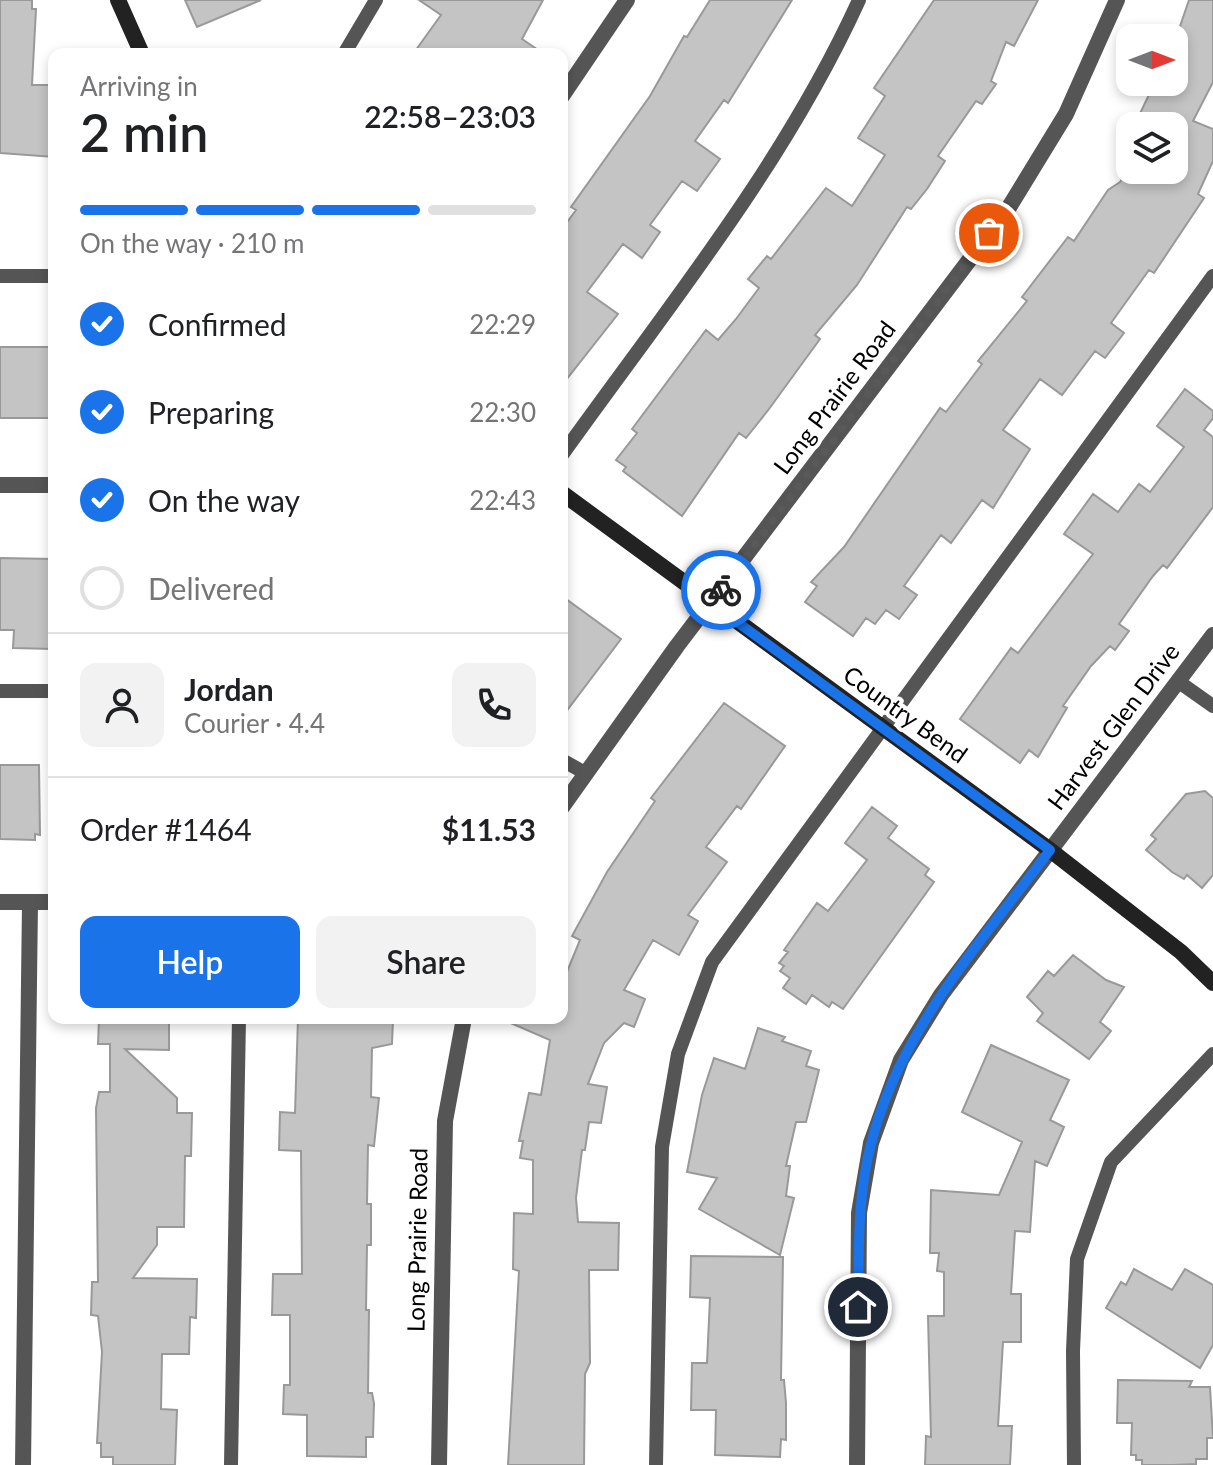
<!DOCTYPE html>
<html lang="en">
<head>
<meta charset="utf-8">
<style>
	:root { --surface:#fff; --page:#f2f2f2; --text:#202124; --muted:#757577; --line:#e0e0e0; --accent:#1a73e8 }
	body { margin:0; font-family:Lato,sans-serif; background:var(--page); color:var(--text); height:100vh; display:flex; flex-direction:column; font-size:30px; white-space:nowrap }
	* { box-sizing:border-box; margin:0 }
	p { font-size:26px; color:var(--muted) }
	.icon { flex:none; width:44px; height:44px; fill:none; stroke:currentColor; stroke-width:2; stroke-linecap:round; stroke-linejoin:round }
	.map { position:relative; flex:1; overflow:hidden }
	.side { position:absolute; left:48px; top:48px; width:520px; height:976px; display:flex; flex-direction:column; background:var(--surface); border-radius:16px; box-shadow:0 4px 12px #0003 }
	.side>* { flex:none }
	.needle { width:52px; rotate:90deg }
	.buttons { position:absolute; left:1116px; top:24px; display:grid; gap:16px }
	.buttons a { display:grid; place-items:center; width:72px; height:72px; border-radius:16px; background:var(--surface); box-shadow:0 4px 12px #0003; font-size:40px }
	.pin { position:absolute; display:grid; place-items:center; width:68px; height:68px; color:#fff; margin:-34px; border:4px solid #fff; border-radius:50%; box-shadow:0 2px 8px #0007 }
	.courier { position:absolute; display:grid; place-items:center; width:80px; height:80px; margin:-40px; border:6px solid #1a73e8; border-radius:50%; background:#fff; color:#222; box-shadow:0 2px 10px #0007 }
	.summary em { font-style:normal; font-weight:600 }
	.summary div { display:flex; flex-direction:column-reverse }
	.summary { display:flex; align-items:center; justify-content:space-between; height:136px; padding:0 32px }
	h1 { font-size:52px; font-weight:600; line-height:60px }
	.bar { display:grid; grid-template-columns:repeat(4,1fr); gap:12px 8px; align-content:center; height:96px; padding:0 32px }
	.bar i { height:10px; border-radius:6px; background:var(--line) }
	.bar .active { background:var(--accent) }
	.bar p { grid-column:span 4 }
	.line { display:flex; align-items:center; gap:20px; padding:0 32px; border-top:2px solid var(--line) }
	.line div { flex:1 }
	.round { display:grid; place-items:center; flex:none; width:84px; height:84px; border-radius:16px; background:var(--page) }
	ol { padding:0 32px; list-style:none }
	li { display:flex; align-items:center; gap:24px; height:88px }
	li p { margin-inline-start:auto }
	li .icon { padding:8px; border-radius:50%; background:var(--accent); color:#fff; stroke-width:4 }
	li:last-child { color:var(--muted) }
	li i { width:44px; height:44px; border:4px solid var(--line); border-radius:50% }
	.action { display:flex; gap:16px; margin-top:auto; padding:16px 32px }
	.action a { flex:1; height:92px; border-radius:16px; background:var(--accent); color:#fff; font-size:32px; font-weight:600; line-height:92px; text-align:center }
	.action a+a { background:var(--page); color:var(--text) }
	.map>svg:first-child { display:block }
	.building { fill:#c4c4c4; stroke:#999; stroke-width:2 }
	.lines { fill:none; stroke-linecap:round; stroke-linejoin:round }
	.lane { stroke:#555; stroke-width:14 }
	.street { stroke:#555; stroke-width:16 }
	.secondary { stroke:#222; stroke-width:16 }
	.done { stroke:#595959; stroke-width:8; stroke-dasharray:0 14.4 }
	.route { stroke:#1a73e8; stroke-width:10 }
	.labels { text-anchor:middle; stroke-width:8; stroke-linejoin:round; paint-order:stroke }
	.street-label { font-size:24px; fill:#000; stroke:#fff }
</style>
</head>
<body>
<div class="map">
<svg width="1213" height="1465" viewBox="0 0 1213 1465">
	<rect width="100%" height="100%" fill="#fff"/>
	<path class="building" d="M0 0H32V9H36L32 85H54V157L0 153Z
		M185 0H261L197 27Z
		M419 0H543L522 39 544 54H413L441 15Z
		M710 0H792L728 103 724 100 695 141 720 159 697 191 682 181 650 225 660 232 642 258 623 244 587 292 618 314 562 385V229L576 210 571 207 650 96 684 36 687 37Z
		M934 0H1038L1014 46 1006 42 991 81 996 84 982 104 976 101 938 156 945 161 927 189 911 209 907 207 857 285 815 335 820 339 769 409 746 438 739 433 682 516 623 471 626 467 616 460 637 433 632 429 706 330 718 340 736 319 759 288 748 279 767 256 771 259 826 188 852 206 885 155 858 138 885 96 874 88Z
		M1189 0H1213V82L1193 121 1213 129V161L1198 194 1204 198 1154 273 1149 270 1111 323 1124 333 1105 358 1095 351 1062 395 1040 379 1003 430 1030 449 993 508 982 500 951 543 941 535 904 586 917 595 899 619 886 610 875 624 866 618 853 636 805 602 817 586 811 582 844 547 940 408 946 412 982 364 978 361 1027 301 1022 297 1068 237 1074 241 1108 190 1120 182 1130 167V170H1174V126H1134L1155 82H1174V44Z
		M0 347H54V418H0Z
		M1185 389 1213 411V418L1204 430 1213 437V507L1167 568 1163 565 1153 576 1119 624 1129 631 1115 650 1110 646 1091 666 1063 706 1067 708 1038 757 1029 750 1020 763 960 719 1011 648 1018 653 1093 554 1064 534 1093 494 1118 512 1139 484 1150 492 1184 447 1157 426Z
		M0 558 54 559V649L13 648 14 630H0Z
		M562 596 621 639 562 717Z
		M724 703 785 746 741 809 737 806 706 847 727 862 688 915 698 921 679 955 653 940 624 990 645 999 634 1027 624 1023 604 1043 588 1084 607 1087 601 1123 589 1122 585 1150H582L576 1198 578 1222 619 1223 618 1270H589L590 1363 585 1374 584 1465H508L519 1271 513 1269 514 1213 533 1214V1160L520 1158 523 1141H519L529 1093 541 1095 550 1040 499 1018H562V984L580 940 572 936 607 872 655 801 651 798Z
		M0 765H39L40 835 35 834V840L0 839Z
		M1205 791 1213 798V875L1202 888 1187 875 1184 879 1172 872 1146 850 1156 839 1151 835 1186 794Z
		M872 807 897 826 888 838 929 869 925 875 934 882 843 1009 832 1002 829 1007 812 995 806 1004 783 988 790 978 780 971 784 966 779 963 788 952 784 950 817 903 828 911 867 860 845 843Z
		M1073 955 1106 980 1124 987 1100 1022 1111 1031 1089 1059 1037 1021 1043 1013 1027 997 1048 971 1054 976Z
		M99 1018H169V1050L125 1049 177 1098V1113H192L191 1156H185L184 1227H157V1245L133 1278 197 1279 196 1318 190 1317 189 1354H162L161 1409 177 1410 175 1465H113V1457H101V1443H97L102 1352 98 1316 91 1315 92 1282H98L96 1108 99 1092H110V1044H98Z
		M298 1018H393L392 1044 372 1048 371 1097 379 1098 374 1146 368 1145 367 1204H371V1245H367L366 1310H369L368 1393H372L374 1403 373 1437H366V1457L307 1456V1415L283 1414 284 1385H290V1315H272L273 1274H302L301 1151 279 1150 280 1112 295 1113Z
		M758 1028 785 1037 782 1041 811 1051 806 1066 819 1070 806 1122H796L786 1166H790L786 1196 794 1198 780 1255 699 1209 717 1178 687 1172 702 1095 714 1058 745 1069Z
		M991 1045 1069 1080 1050 1120 1064 1127 1047 1166 1035 1161 1030 1232 1015 1231 1011 1294H1021V1342H1003L998 1426H1012L1010 1465H925L926 1436 931 1437 928 1316H944V1272L937 1271 939 1253H930L931 1190 999 1195 1022 1142 962 1112Z
		M691 1256 783 1257 781 1380H784L786 1403V1440L781 1439 780 1457 715 1455 716 1410H691L692 1363H707L710 1298 690 1297Z
		M1134 1269 1172 1290 1185 1269 1213 1285V1345L1200 1368 1106 1308 1121 1282 1126 1285Z
		M1118 1380 1192 1381 1189 1387H1210L1213 1438H1207V1459H1196V1464L1173 1465H1142V1460H1136V1455H1131L1132 1423H1117Z"/>
	<g class="lines">
		<path class="lane" d="M344 54 376 0
			M0 276H54
			M562 455C667 308 784 165 859 0
			M1179 682 1213 706
			M0 691H54
			M562 760 585 773
			M231 1465 239 1018
			M656 1465 662 1147 678 1054 712 962 1213 276
			M1074 1465 1073 1351 1077 1259 1111 1162 1213 1054"/>
		<path class="street" d="M562 96 627 0
			M0 485H54
			M562 807 677 646 1008 209 1066 114 1117 0
			M0 902H54
			M23 1465 30 902
			M439 1465 445 1121 464 1018
			M857 1465 859 1213 871 1143 901 1060 941 995 1213 635"/>
		<path class="secondary" d="M118 0 142 54
			M562 493 1050 850 1181 952 1213 983"/>
	</g>
	<g class="lines">
		<path class="done" d="M721 590 989 233"/>
		<path class="route" d="M721 590 711 603 1050 850C982 941 899 1031 871 1144 857 1197 859 1253 858 1307"/>
	</g>
	<g class="labels">
		<g class="street-label">
			<text transform="translate(835 398) rotate(-53)" y="8">Long Prairie Road</text>
			<text transform="translate(905 715) rotate(36)" y="8">Country Bend</text>
			<text transform="translate(1114 727) rotate(-53)" y="8">Harvest Glen Drive</text>
			<text transform="translate(418 1240) rotate(-89)" y="8">Long Prairie Road</text>
		</g>
	</g>
</svg>
<div class="buttons">
<a><svg class="needle" viewBox="-14 -14 28 28"><path d="M0-13l5 13h-10z" fill="#e53935"/><path d="M0 13l5-13h-10z" fill="#757577"/></svg></a>
<a><svg class="icon" aria-label="layers" viewBox="0 0 24 24"><path d="M12 4l9 5-9 5-9-5zM3 14l9 5 9-5"/></svg></a>
</div>
<div class="pin" style="left:989px;top:233px;background:#ea580c"><svg class="icon" aria-label="bag" viewBox="0 0 24 24"><path d="M5 8h14l-1 12H6zM9 8a3 3 0 0 1 6 0"/></svg></div>
<div class="pin" style="left:858px;top:1307px;background:#1f2937"><svg class="icon" aria-label="home" viewBox="0 0 24 24"><path d="M3 11l9-7 9 7M6 9v11h12V9"/></svg></div>
<div class="courier" style="left:721px;top:590px"><svg class="icon" aria-label="bike" viewBox="0 0 24 24"><circle cx="6" cy="16" r="4"/><circle cx="18" cy="16" r="4"/><path d="M6 16l4-8h5l3 8M10 8l3 8H6M13 5h3"/></svg></div>
<section class="side">
<div class="summary"><div><h1>2 min</h1><p>Arriving in</p></div><em>22:58–23:03</em></div>
<div class="bar"><i class="active"></i><i class="active"></i><i class="active"></i><i></i><p>On the way · 210 m</p></div>
<ol>
<li><svg class="icon" aria-label="check" viewBox="0 0 24 24"><path d="M5 12l5 5 9-10"/></svg>Confirmed<p>22:29</p></li>
<li><svg class="icon" aria-label="check" viewBox="0 0 24 24"><path d="M5 12l5 5 9-10"/></svg>Preparing<p>22:30</p></li>
<li><svg class="icon" aria-label="check" viewBox="0 0 24 24"><path d="M5 12l5 5 9-10"/></svg>On the way<p>22:43</p></li>
<li><i></i>Delivered</li>
</ol>
<div class="line" style="height:144px"><a class="round"><svg class="icon" aria-label="person" viewBox="0 0 24 24"><circle cx="12" cy="8" r="4"/><path d="M4 21q1-7 8-7t8 7"/></svg></a><div><b>Jordan</b><p>Courier · 4.4</p></div><a class="round"><svg class="icon" aria-label="phone" viewBox="0 0 24 24"><path d="M5 4h4l2 5-3 2q2 4 5 5l2-3 5 2v4C11 20 4 13 5 4z"/></svg></a></div>
<div class="line" style="height:104px"><div>Order #1464</div><b>$11.53</b></div>
<div class="action"><a>Help</a><a>Share</a></div>
</section>
</div>
</body>
</html>
